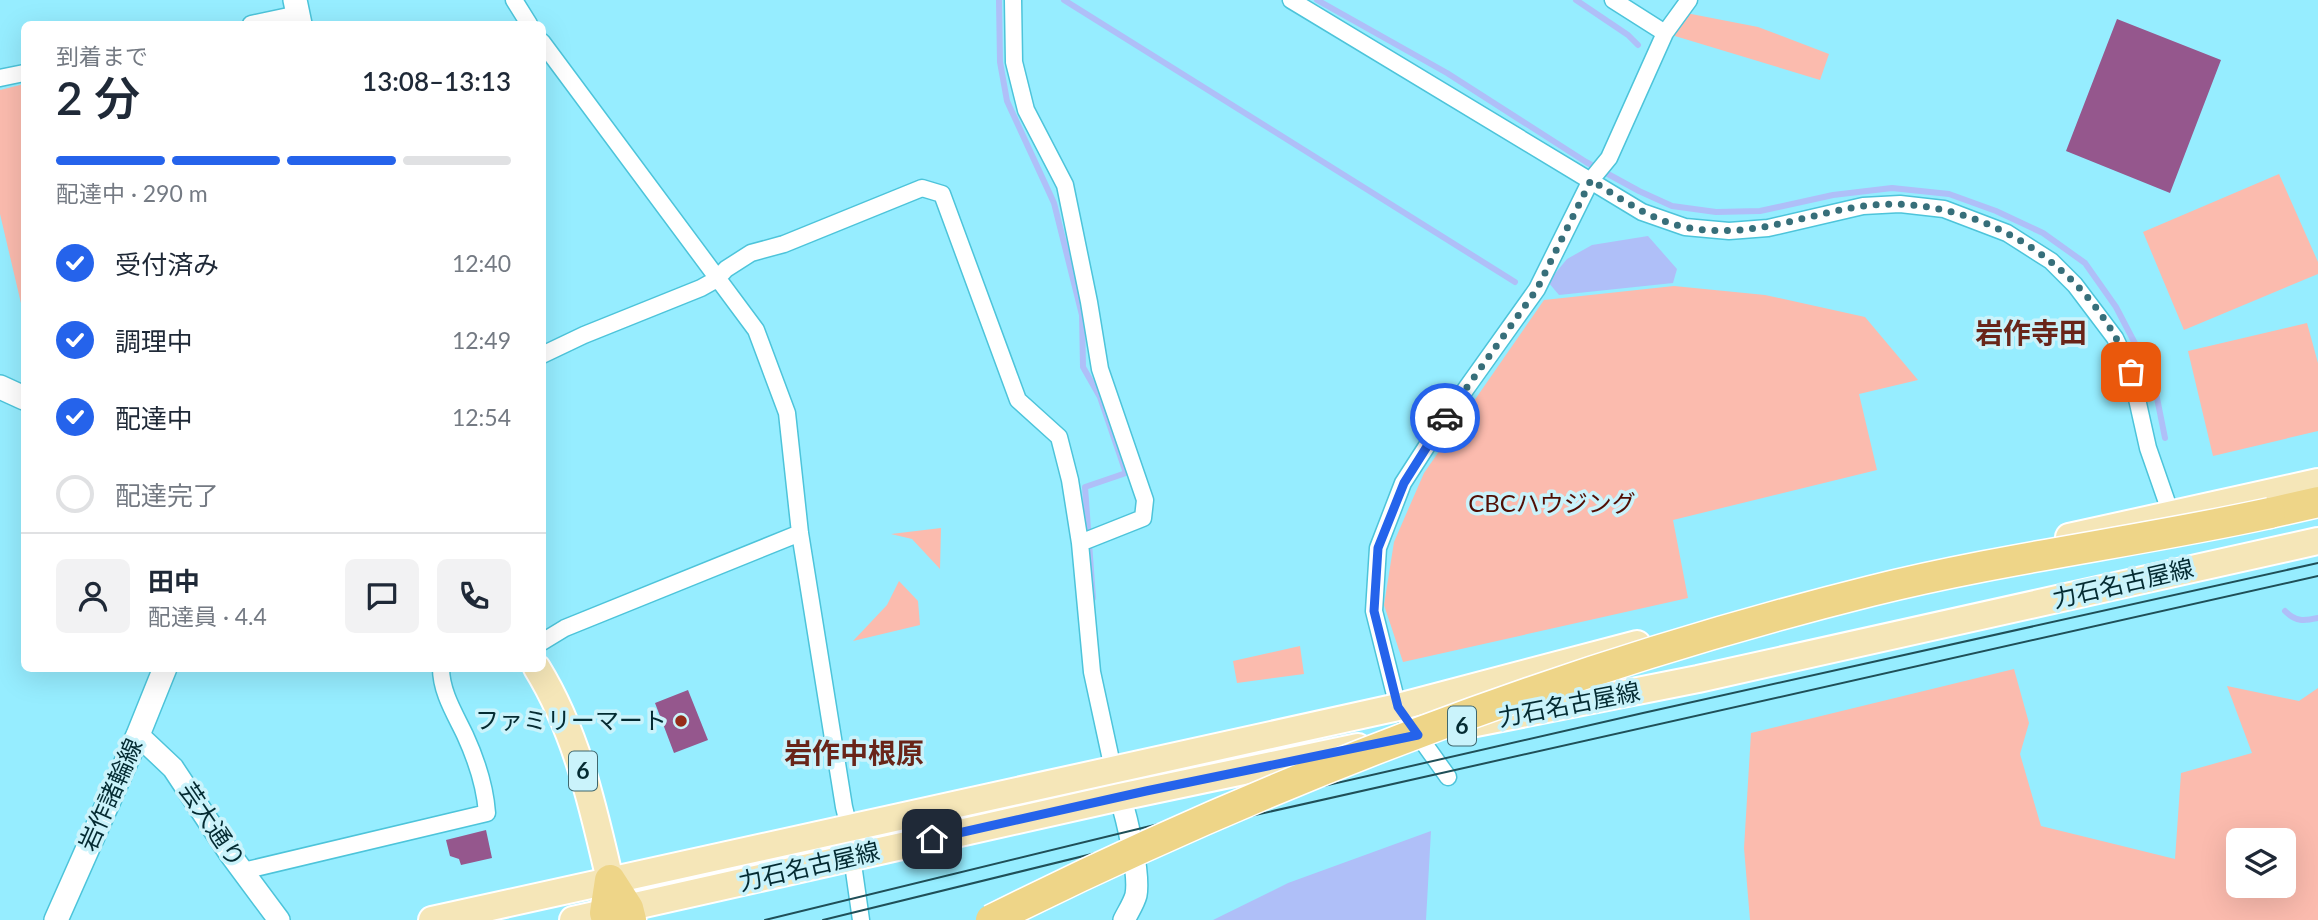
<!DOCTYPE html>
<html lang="ja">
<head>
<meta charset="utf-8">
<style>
	:root { --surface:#fff; --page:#f2f2f3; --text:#1f2937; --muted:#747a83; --line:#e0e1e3; --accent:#2563eb }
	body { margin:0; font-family:Lato,"Noto Sans JP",sans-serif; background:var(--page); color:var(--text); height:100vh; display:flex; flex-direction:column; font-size:26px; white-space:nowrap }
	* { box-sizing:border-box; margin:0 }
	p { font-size:23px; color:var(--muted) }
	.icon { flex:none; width:38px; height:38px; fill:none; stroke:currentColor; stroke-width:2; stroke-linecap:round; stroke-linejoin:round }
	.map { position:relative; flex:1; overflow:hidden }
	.side { position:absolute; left:21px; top:21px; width:525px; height:651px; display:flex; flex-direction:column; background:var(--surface); border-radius:10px; box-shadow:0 7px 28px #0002 }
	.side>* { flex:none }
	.buttons { position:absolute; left:2226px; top:828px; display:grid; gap:14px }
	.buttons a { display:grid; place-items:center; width:70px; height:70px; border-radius:10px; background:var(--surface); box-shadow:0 7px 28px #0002; font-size:35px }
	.pin { position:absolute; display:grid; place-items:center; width:60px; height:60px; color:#fff; margin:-30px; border-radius:14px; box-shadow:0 4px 10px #0006 }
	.courier { position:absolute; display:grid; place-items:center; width:70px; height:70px; margin:-35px; border:5px solid #2563eb; border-radius:50%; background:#fff; color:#222; box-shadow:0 2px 9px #0007 }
	.summary em { font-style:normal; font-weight:600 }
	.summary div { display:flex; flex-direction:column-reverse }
	.summary { display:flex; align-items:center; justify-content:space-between; height:119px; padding:0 35px }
	h1 { font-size:46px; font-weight:600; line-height:52px }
	.bar { display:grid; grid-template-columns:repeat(4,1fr); gap:10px 7px; align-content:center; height:84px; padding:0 35px }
	.bar i { height:9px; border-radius:5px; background:var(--line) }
	.bar .selected { background:var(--accent) }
	.bar p { grid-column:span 4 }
	.line { display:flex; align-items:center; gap:18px; padding:0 35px; border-top:2px solid var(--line) }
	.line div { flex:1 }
	.round { display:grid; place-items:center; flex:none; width:74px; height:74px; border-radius:10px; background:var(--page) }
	ol { padding:0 35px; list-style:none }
	li { display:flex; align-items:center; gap:21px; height:77px }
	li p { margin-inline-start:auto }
	li .icon { padding:7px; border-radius:50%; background:var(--accent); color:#fff; stroke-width:4 }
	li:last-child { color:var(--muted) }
	li i { width:38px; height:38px; border:4px solid var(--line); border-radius:50% }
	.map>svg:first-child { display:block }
	.green { fill:#fbbbae; fill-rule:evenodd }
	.water { fill:#afbff8 }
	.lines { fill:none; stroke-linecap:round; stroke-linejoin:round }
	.stream { stroke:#afbff8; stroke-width:6 }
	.building { fill:#95578d }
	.minor-casing { stroke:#4dc4da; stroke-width:19 }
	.tertiary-casing { stroke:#4dc4da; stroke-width:24 }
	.secondary-casing { stroke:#4dc4da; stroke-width:26 }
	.primary-casing { stroke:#fff; stroke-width:30 }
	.motorway-casing { stroke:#fff; stroke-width:33 }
	.minor { stroke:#fff; stroke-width:16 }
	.tertiary { stroke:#fff; stroke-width:21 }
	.secondary { stroke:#fff; stroke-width:23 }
	.primary { stroke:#f5e6b8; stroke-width:26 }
	.motorway { stroke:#eed588; stroke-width:30 }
	.tram { stroke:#1f4f58; stroke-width:2 }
	.motorway-bridge-casing { stroke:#fff; stroke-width:33; stroke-linecap:butt }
	.motorway-bridge { stroke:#eed588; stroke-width:30 }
	.done { stroke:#376f7a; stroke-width:7; stroke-dasharray:0 12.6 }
	.route { stroke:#2563eb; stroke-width:9 }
	.poi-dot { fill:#962c1a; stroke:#caf3fb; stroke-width:2.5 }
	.labels { text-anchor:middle; stroke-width:7; stroke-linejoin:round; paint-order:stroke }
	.shield { fill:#caf3fb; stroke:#3f676e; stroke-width:2 }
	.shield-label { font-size:23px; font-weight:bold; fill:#042b32 }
	.park-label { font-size:24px; fill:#510e04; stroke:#caf3fb }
	.street-label { font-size:24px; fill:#042b32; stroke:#caf3fb }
	.poi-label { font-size:24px; fill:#042b32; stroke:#caf3fb; text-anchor:end }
	.quarter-label { font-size:28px; font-weight:bold; fill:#692519; stroke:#caf3fb }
</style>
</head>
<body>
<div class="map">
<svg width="2318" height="920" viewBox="0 0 2318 920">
	<rect width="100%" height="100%" fill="#96edff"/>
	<path class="green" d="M1681 12 1758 27 1829 54 1820 80 1665 33Z
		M24 84V316L0 214V90Z
		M2279 174 2318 262V274L2184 330 2143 232Z
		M1674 286 1765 295 1865 317 1918 380 1859 394 1877 470 1673 520 1688 598 1403 662 1384 605 1394 542 1424 473 1544 300Z
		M2307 323 2318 363V431L2213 456 2188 351Z
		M941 528 940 569 912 539 891 534Z
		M899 581 918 601 920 625 853 641 887 605Z
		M1300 646 1304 674 1237 683 1233 661Z
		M2014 669 2029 723 2020 754 2041 826 2175 859 2181 773 2252 753 2227 686 2299 701 2318 688V920H1750L1744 848 1751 733ZM2238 840H2284V886H2238Z"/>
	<path class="water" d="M1648 236 1677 269 1673 283 1559 295 1548 282 1567 259 1592 245Z
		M1431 831 1426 920H1213L1288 883Z"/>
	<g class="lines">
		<path class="stream" d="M999 0 1000 62 1007 101 1054 203 1082 315 1083 367 1100 397 1126 473 1085 487 1093 598
			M1064 0 1515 282
			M1317 0 1447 73 1586 162 1639 191 1672 206 1716 212 1760 211 1833 195 1892 188 1949 194 1996 211 2043 233 2085 263 2116 307 2153 378 2165 438
			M1576 0 1628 35 1638 45
			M2285 611C2296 622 2304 621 2318 618"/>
	</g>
	<path class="building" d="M2117 19 2221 60 2170 193 2066 151Z
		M688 690 708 740 674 753 655 703Z
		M486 830 492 858 461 865 459 859 450 856 446 840Z"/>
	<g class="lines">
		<g class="minor-casing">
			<path id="minor" d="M514 0 529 24
				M1013 0 1014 62 1026 110 1065 185 1089 302 1100 369 1145 500 1143 518 1080 543
				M1291 0 1642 212 1685 227 1729 231 1768 228 1863 206 1900 204 1944 209 2007 233 2051 261 2075 285 2115 338 2131 372 2148 448 2171 514
				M1613 0 1665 33
				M251 24 298 14
				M542 42 756 330 787 413 800 533 844 807 849 827
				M0 78 24 73
				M542 355 584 335 701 288 717 279 726 269 751 253 784 244 922 188 942 194 1018 400 1059 437 1070 480 1080 543 1092 672 1113 769
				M542 642 565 628 800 533
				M1448 777 1398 707 1374 611 1378 548 1403 483 1443 421 1537 289 1591 180 1609 158 1665 33 1689 0
				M852 857 861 920
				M243 871 487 813C485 786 476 759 465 735 455 714 441 692 441 668"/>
		</g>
		<g class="tertiary-casing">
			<path id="tertiary" d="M138 735 173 768 230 854 279 920
				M1120 797C1127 818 1140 874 1136 895 1134 903 1128 912 1124 920"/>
		</g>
		<g class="secondary-casing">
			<path id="secondary" d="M295 0 300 24
				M0 387 24 398
				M56 920 138 735 165 668"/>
		</g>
		<g class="primary-casing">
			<path id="primary" d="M2069 537 2318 482
				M537 668C577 733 593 807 610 880
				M1471 724 1698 679 2318 541
				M432 920 1398 707 1637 644
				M573 920 1120 797 1358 747"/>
		</g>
		<g class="motorway-casing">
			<path id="motorway" d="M2270 513 2318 502
				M610 880 628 908 631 920
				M607 920 605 913 610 880"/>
		</g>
		<use href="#minor" class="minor"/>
		<use href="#tertiary" class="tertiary"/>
		<use href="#secondary" class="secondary"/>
		<use href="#primary" class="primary"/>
		<use href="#motorway" class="motorway"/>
		<path class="tram" d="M765 920 1175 820 1643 713 2318 563
			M823 920 1206 826 2318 576"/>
		<g class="motorway-bridge-casing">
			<path id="motorway-bridge" d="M991 920C1271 780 1567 667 1871 591 2003 558 2137 542 2270 513"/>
		</g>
		<use href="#motorway-bridge" class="motorway-bridge"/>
	</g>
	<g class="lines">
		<path class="done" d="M1445 418 1537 289 1591 180C1621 199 1651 220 1685 227 1749 240 1802 215 1863 206 1963 193 2067 250 2116 338 2122 349 2126 361 2131 372"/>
		<path class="route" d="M932 839 1146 791 1418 735 1398 707 1374 611 1378 548 1404 483 1445 418"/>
	</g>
	<circle class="poi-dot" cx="681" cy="721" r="7"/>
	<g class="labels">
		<g class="shield">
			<rect x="1448" y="706.5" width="28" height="39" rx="5"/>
			<rect x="569" y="751.5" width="28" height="39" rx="5"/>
		</g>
		<g class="shield-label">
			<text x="1462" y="734">6</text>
			<text x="583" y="779">6</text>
		</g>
		<g class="park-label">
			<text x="1552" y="512">CBCハウジング</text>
		</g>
		<g class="street-label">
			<text transform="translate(2123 584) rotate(-13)" y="8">力石名古屋線</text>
			<text transform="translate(1569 705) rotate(-11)" y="8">力石名古屋線</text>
			<text transform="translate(111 795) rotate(-66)" y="8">岩作諸輪線</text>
			<text transform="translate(212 825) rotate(56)" y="8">芸大通り</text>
			<text transform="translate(809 867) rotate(-13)" y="8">力石名古屋線</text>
		</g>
		<g class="poi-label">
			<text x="667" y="729">ファミリーマート</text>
		</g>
		<g class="quarter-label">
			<text x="2031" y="343">岩作寺田</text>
			<text x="854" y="763">岩作中根原</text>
		</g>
	</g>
</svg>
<div class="buttons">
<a><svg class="icon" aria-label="layers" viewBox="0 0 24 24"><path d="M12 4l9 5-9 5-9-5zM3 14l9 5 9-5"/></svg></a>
</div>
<div class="pin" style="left:2131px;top:372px;background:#ea580c"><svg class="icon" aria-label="bag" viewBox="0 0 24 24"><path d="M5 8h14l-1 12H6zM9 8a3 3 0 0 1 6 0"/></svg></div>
<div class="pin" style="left:932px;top:839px;background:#1f2937"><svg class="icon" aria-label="home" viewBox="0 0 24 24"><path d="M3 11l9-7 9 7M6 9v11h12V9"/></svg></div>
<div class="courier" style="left:1445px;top:418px"><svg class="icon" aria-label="car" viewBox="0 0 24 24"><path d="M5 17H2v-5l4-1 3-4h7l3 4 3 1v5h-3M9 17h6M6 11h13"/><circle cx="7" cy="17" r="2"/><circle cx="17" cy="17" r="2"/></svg></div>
<section class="side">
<div class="summary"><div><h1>2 分</h1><p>到着まで</p></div><em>13:08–13:13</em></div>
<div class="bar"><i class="selected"></i><i class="selected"></i><i class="selected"></i><i></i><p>配達中 · 290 m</p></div>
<ol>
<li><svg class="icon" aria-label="check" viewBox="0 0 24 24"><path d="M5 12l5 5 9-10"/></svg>受付済み<p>12:40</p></li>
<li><svg class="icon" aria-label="check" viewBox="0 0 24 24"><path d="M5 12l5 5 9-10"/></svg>調理中<p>12:49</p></li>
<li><svg class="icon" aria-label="check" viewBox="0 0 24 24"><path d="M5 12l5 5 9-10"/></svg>配達中<p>12:54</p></li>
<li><i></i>配達完了</li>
</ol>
<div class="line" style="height:126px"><a class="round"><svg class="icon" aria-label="person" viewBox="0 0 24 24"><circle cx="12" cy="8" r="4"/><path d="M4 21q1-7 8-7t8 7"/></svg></a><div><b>田中</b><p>配達員 · 4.4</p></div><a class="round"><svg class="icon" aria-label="chat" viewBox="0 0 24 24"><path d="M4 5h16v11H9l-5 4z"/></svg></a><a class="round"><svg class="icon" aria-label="phone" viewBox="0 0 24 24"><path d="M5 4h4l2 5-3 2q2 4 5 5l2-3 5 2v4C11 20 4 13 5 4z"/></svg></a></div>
</section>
</div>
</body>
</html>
